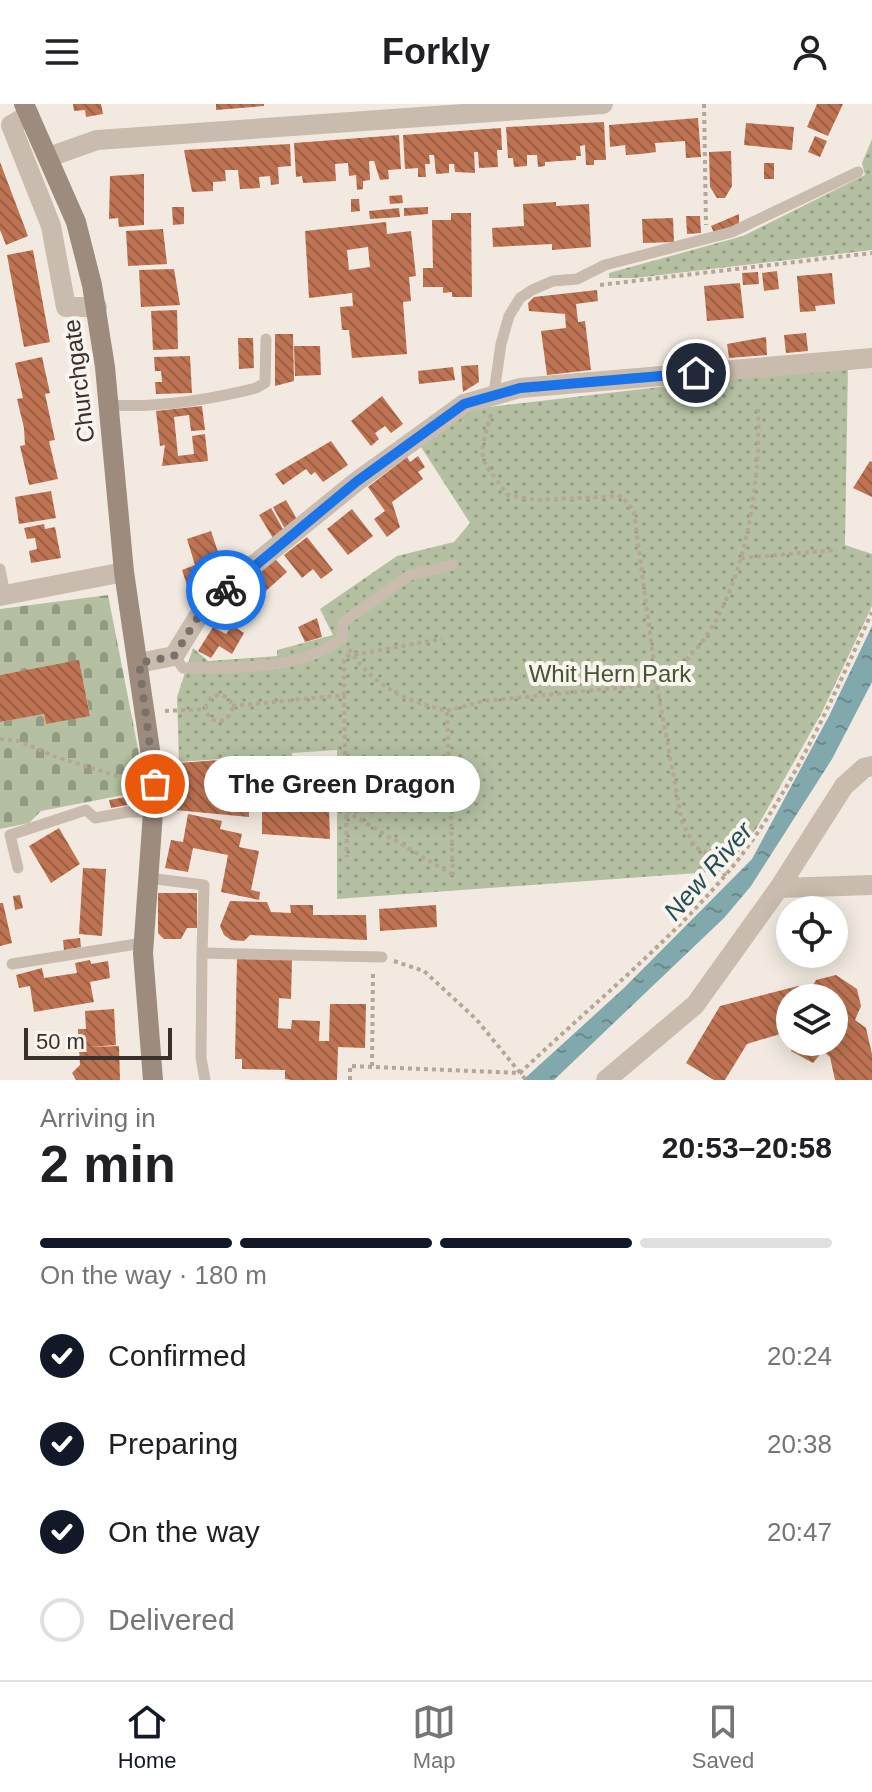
<!DOCTYPE html>
<html lang="en">
<head>
<meta charset="utf-8">
<style>
	:root { --surface:#fff; --page:#f2f2f2; --text:#202124; --muted:#757577; --line:#e0e0e0; --accent:#111827 }
	body { margin:0; font-family:Arial,sans-serif; background:var(--page); color:var(--text); height:100vh; display:flex; flex-direction:column; font-size:30px; white-space:nowrap }
	* { box-sizing:border-box; margin:0 }
	p { font-size:26px; color:var(--muted) }
	.icon { flex:none; width:44px; height:44px; fill:none; stroke:currentColor; stroke-width:2; stroke-linecap:round; stroke-linejoin:round }
	.map { position:relative; height:976px; overflow:hidden }
	.details { display:flex; flex-direction:column; background:var(--surface); flex:1 }
	.details>* { flex:none }
	.fabs { position:absolute; left:776px; top:792px; display:grid; gap:16px }
	.fabs a { display:grid; place-items:center; width:72px; height:72px; border-radius:50%; background:var(--surface); box-shadow:0 4px 20px #0003; font-size:40px }
	.scale { position:absolute; left:24px; bottom:20px; width:148px; box-sizing:border-box; padding-left:8px; border:4px solid #38302b; border-top:0; font-size:22px; line-height:28px; white-space:nowrap; color:#38302b; -webkit-text-stroke:6px #f9f4ed; paint-order:stroke }
	.pin { position:absolute; display:grid; place-items:center; width:68px; height:68px; color:#fff; margin:-34px; border:4px solid #fff; border-radius:50%; box-shadow:0 2px 8px #0007 }
	.courier { position:absolute; display:grid; place-items:center; width:80px; height:80px; margin:-40px; border:6px solid #1a73e8; border-radius:50%; background:#fff; color:#222; box-shadow:0 2px 10px #0007 }
	.bubble { position:absolute; height:56px; border-radius:28px; background:var(--surface); box-shadow:0 4px 20px #0003; font-size:26px; font-weight:800; line-height:56px; text-align:center }
	.headline em { font-style:normal; font-weight:800 }
	.headline div { display:flex; flex-direction:column-reverse }
	.headline { display:flex; align-items:center; justify-content:space-between; height:136px; padding:0 40px }
	h1 { font-size:52px; font-weight:800; line-height:60px }
	.bar { display:grid; grid-template-columns:repeat(4,1fr); gap:12px 8px; align-content:center; height:96px; padding:0 40px }
	.bar i { height:10px; border-radius:6px; background:var(--line) }
	.bar .current { background:var(--accent) }
	.bar p { grid-column:span 4 }
	ol { padding:0 40px; list-style:none }
	li { display:flex; align-items:center; gap:24px; height:88px }
	li p { margin-inline-start:auto }
	li .icon { padding:8px; border-radius:50%; background:var(--accent); color:#fff; stroke-width:4 }
	li:last-child { color:var(--muted) }
	li i { width:44px; height:44px; border:4px solid var(--line); border-radius:50% }
	header { display:flex; justify-content:space-between; align-items:center; height:104px; padding:0 40px; background:var(--surface); font-size:36px; font-weight:800 }
	.dock { display:flex; justify-content:space-around; align-items:center; height:112px; border-top:2px solid var(--line); background:var(--surface); font-size:22px; color:var(--muted) }
	.dock a { display:grid; justify-items:center; gap:4px }
	.dock .current { color:var(--accent) }
	.map>svg:first-child { display:block }
	.cemetery { fill:url(#cemetery-stones) }
	.park { fill:url(#park-dots) }
	.water { fill:url(#water-ripples) }
	.building { fill:url(#building-back-hatch); fill-rule:evenodd }
	.lines { fill:none; stroke-linecap:round; stroke-linejoin:round }
	.path { stroke:#b5a697; stroke-width:4; stroke-dasharray:4 4; stroke-linecap:butt }
	.lane { stroke:#c9bbad; stroke-width:11 }
	.street { stroke:#c9bbad; stroke-width:20 }
	.secondary { stroke:#9d8b7e; stroke-width:20 }
	.done { stroke:#79716a; stroke-width:8; stroke-dasharray:0 14.4 }
	.route { stroke:#1a73e8; stroke-width:10 }
	.labels { text-anchor:middle; stroke-width:8; stroke-linejoin:round; paint-order:stroke }
	.street-label { font-size:24px; fill:#38302b; stroke:#f9f4ed }
	.park-label { font-size:24px; fill:#455530; stroke:#f9f4ed }
	.water-label { font-size:26px; font-style:italic; fill:#235057; stroke:#f9f4ed }
</style>
</head>
<body>
<header><svg class="icon" aria-label="menu" viewBox="0 0 24 24"><path d="M4 6h16M4 12h16M4 18h16"/></svg>Forkly<svg class="icon" aria-label="person" viewBox="0 0 24 24"><circle cx="12" cy="8" r="4"/><path d="M4 21q1-7 8-7t8 7"/></svg></header>
<div class="map">
<svg width="872" height="976" viewBox="0 0 872 976">
	<defs>
		<pattern id="cemetery-stones" width="16" height="16" patternUnits="userSpaceOnUse" patternTransform="scale(2)"><rect width="16" height="16" fill="#b4c0a1"/><path d="M2 7V4a2 2 0 0 1 4 0v3zM10 15v-3a2 2 0 0 1 4 0v3z" fill="#939c83"/></pattern>
		<pattern id="park-dots" width="8" height="8" patternUnits="userSpaceOnUse" patternTransform="scale(2)"><rect width="8" height="8" fill="#b4c0a1"/><path d="M2 2h.1M6 6h.1" fill="none" stroke="#939c83" stroke-width="1.8" stroke-linecap="round"/></pattern>
		<pattern id="water-ripples" width="26" height="14" patternUnits="userSpaceOnUse" patternTransform="scale(2)"><rect width="26" height="14" fill="#81a8ad"/><path d="M2 4q2-2 4 0t4 0M15 11q2-2 4 0t4 0" fill="none" stroke="#6b898d"/></pattern>
		<pattern id="building-back-hatch" width="6" height="6" patternUnits="userSpaceOnUse" patternTransform="scale(2)"><rect width="6" height="6" fill="#be7352"/><path d="M-1 5l2 2M0 0l6 6M5-1l2 2" fill="none" stroke="#9b5f44"/></pattern>
	</defs>
	<rect width="100%" height="100%" fill="#f2eae0"/>
	<path class="cemetery" d="M108 491 143 670 139 688 41 707 29 719 0 725V618L44 610 46 620 90 611 79 557 0 571V505Z"/>
	<path class="park" d="M872 35V146L635 174H609V169L743 132 865 71 862 59Z
		M848 261 845 441 872 450V502L821 610 756 725 725 767 337 795V646L292 649 294 683H251L247 653 179 658 177 593 193 544 208 557 277 552V546L333 531 320 505 397 452 454 438 470 419 421 343 471 305Z"/>
	<path class="water" d="M872 522V578L832 655 751 782 724 814 554 976H523L624 884 752 755 829 612Z"/>
	<path class="building" d="M73 0H101L103 10 86 13 85 6 74 7Z
		M216 0H264V2L216 6Z
		M817 0H843L828 32 807 23Z
		M698 14 701 53 686 54 685 37 655 39 656 48 641 50 626 51 625 41 610 43 609 21Z
		M604 18 606 56H594V61H586L585 41 580 42 581 52H576V56L545 58V62L538 63 537 51H527V62L514 63 513 54H508L506 23Z
		M746 19 794 23 792 46 744 41Z
		M501 24 502 46H497L498 63 479 64 478 48H474L475 69 455 68 454 60H449V69L436 70 434 51H429L430 60H425L426 73H418V64L405 65 403 31Z
		M399 31 401 65 388 66 389 75 380 76 374 57H369L370 76 363 77V85L357 86 356 71 349 72 348 59 335 60 336 77 303 79 302 72 296 73 294 39Z
		M815 32 827 37 820 53 808 48Z
		M290 40 291 62 278 63 279 80 271 81 270 72 259 73 260 84 240 85 238 66H225L226 77 213 78V87L192 88 184 46Z
		M731 47 732 82 725 94H717L710 83 709 48Z
		M0 58 28 132 6 141 0 126Z
		M764 59H774V75H764Z
		M144 70V121L119 123 118 114 109 115 110 72Z
		M402 91 403 99 390 100 389 92Z
		M351 95H359L360 107 351 108Z
		M556 98V102L589 100 591 143 552 146V140L493 143 492 124 524 122 523 100Z
		M172 103H184V120L173 121Z
		M428 103V110L404 112V104Z
		M399 104 400 113 370 115 369 107Z
		M451 109H471L472 193H452V188L443 189V183H423V164H433L432 116H451Z
		M739 110V120L715 131 711 122Z
		M686 112H700L701 129 687 130Z
		M673 114 674 138 643 139 642 115Z
		M386 118 387 130 411 127 416 172 409 173 411 197 403 198 407 250 352 254 349 226H342L340 203 353 202 352 189 309 194 305 127ZM368 143 370 163 349 166 347 146Z
		M163 125 167 160 128 162 126 127Z
		M33 146 50 238 24 243 7 151Z
		M174 165 180 201 141 203 139 166Z
		M777 167 779 185 764 187 762 169Z
		M758 168 759 180 743 181 742 169Z
		M832 169 835 200 815 202 816 207 800 208 797 172Z
		M740 179 744 214 707 217 704 182Z
		M597 186 598 197 576 200 578 218 585 217 591 266 547 271 541 227 566 224 565 210 529 207 528 199 534 193Z
		M177 206 178 245 153 246 151 207Z
		M806 229 808 247 786 249 784 231Z
		M275 230H293L294 277 275 282Z
		M766 233 767 251 729 254 727 240Z
		M238 234H253L254 264 239 265Z
		M294 242H320L321 271 295 272Z
		M190 252 192 289 156 290 155 278H162L161 267H155L154 253Z
		M42 253 50 289 45 290 55 336 49 337 58 375 29 381 20 342 25 341 24 324 17 295 23 294 15 259Z
		M478 261 479 278 463 288 461 262Z
		M453 263 455 276 419 280 418 267Z
		M382 292 403 320 391 329 385 322 375 329 379 335 371 342 351 317Z
		M202 302 205 326 191 327 189 311 174 313 178 352 194 350 192 332 205 330 208 357 162 362 165 341 160 342 156 307Z
		M331 337 348 361 323 378 315 368 311 371 306 365 283 381 275 370Z
		M418 352 425 363 418 368 423 375 392 398 400 423 387 433 374 415 385 407 368 383 407 353 410 358Z
		M870 357 872 358V393L853 384Z
		M51 387 56 414 19 420 15 393Z
		M286 396 298 417 285 425 273 403Z
		M271 404 284 427 273 434 259 411Z
		M352 405 373 432 348 451 327 425Z
		M44 420 45 425 55 423 61 454 31 459 29 447 37 445 36 440 35 434 27 435 24 424Z
		M211 427 228 478 190 490 182 466 195 461 187 435Z
		M307 433 333 466 321 475 313 465 302 474 284 451Z
		M275 455 287 468 258 494 260 501 251 505 237 489Z
		M317 514 322 533 305 538 298 523Z
		M232 521 244 529 232 550 219 542 211 554 198 547 213 523 226 530Z
		M79 556 90 612 46 620 44 610 0 618V571Z
		M234 655 236 670 215 673 213 697 249 701V713L175 706 178 659Z
		M330 656 331 686 300 687 299 657Z
		M126 693 127 701 111 704 109 696Z
		M262 699 329 705 330 735 262 730Z
		M188 710 222 717 220 725 242 730 239 743 259 747 251 786 260 788 259 796 221 788 228 751 193 744 188 768 165 764 171 736 183 738Z
		M59 724 80 760 51 779 29 742Z
		M83 764 106 765 102 832 79 830Z
		M158 789H197V824H187L181 835H164L158 829Z
		M20 791 23 804 15 806 13 792Z
		M230 797 267 798 271 808 291 809 290 801H313V811H366L367 836 250 831 244 837 231 836 224 831 220 822Z
		M0 799H3L12 839 0 842Z
		M436 801 437 823 380 827 379 805Z
		M80 834 81 843 64 846 63 836Z
		M237 853 292 855 291 895 279 894 278 924 291 925 292 916 320 917 319 937H329L330 900H366L365 944 338 943 337 976H292L285 975V966L242 965V955H235Z
		M90 856 91 860 108 857 110 874 90 878 94 898 34 908 30 882 19 884 16 871 42 864 44 874 77 869 75 859Z
		M836 871 857 885 861 902 855 916 866 924 872 950V976H835L830 953 823 947 813 959 791 947 796 938H834V894H790V927L747 940 725 976H714L686 959 720 902 798 882 809 888 816 876Z
		M114 905 116 941 89 943 119 942 120 976H76L72 969 80 961 78 925H86L85 907Z"/>
	<g class="lines">
		<path class="path" d="M704 0 706 121
			M600 181 872 149
			M491 310C478 358 477 350 508 391L536 396 622 392 634 408 657 582 682 718 695 743 720 756 725 772
			M741 454 837 446
			M349 545C374 583 404 596 447 607L453 771
			M344 591 347 753
			M206 604a13 13 0 1 1 26 0a13 13 0 1 1-26 0Z
			M232 602 344 591V556L347 552 442 535
			M165 607 206 605
			M447 607 483 597 638 582C738 559 762 390 758 305
			M0 635 19 637 56 653 137 678
			M346 707 453 771
			M348 707 451 706
			M394 857 424 867 476 915 526 976
			M372 962 373 868
			M350 976V962L520 969C587 905 662 845 723 774 785 703 833 594 872 508"/>
		<path class="lane" d="M494 289 501 240 509 212 520 194 532 186 553 177 577 175 605 161 732 128 858 68
			M109 301C158 304 208 296 256 284L265 279 266 235
			M0 465 5 491
			M174 552 183 564C235 563 299 568 342 534L343 518 410 471 453 461
			M18 764 10 731 86 706 95 714 128 708H154
			M148 774 204 781 202 849
			M12 860 143 839
			M205 976 201 954 202 849 382 853"/>
		<path class="street" d="M29 11 11 21 51 122 66 203H97
			M49 53 97 36 603 0
			M0 492 124 468
			M139 559 174 552 206 500 356 378 464 300 520 284 872 254
			M779 784 872 781
			M606 976 695 901 779 784 844 682 864 664 872 662"/>
		<path class="secondary" d="M24 0 76 118 92 181 105 263 124 468 155 680 143 849 153 976"/>
	</g>
	<g class="lines">
		<path class="done" d="M155 680 139 559 174 552 206 500 226 486"/>
		<path class="route" d="M226 486 356 378 464 300 520 284 696 269"/>
	</g>
	<g class="labels">
		<g class="street-label">
			<text transform="translate(79 277) rotate(-97)" y="8">Churchgate</text>
		</g>
		<g class="park-label">
			<text x="610" y="578">Whit Hern Park</text>
		</g>
		<g class="water-label">
			<text transform="translate(708 767) rotate(-49)" y="9">New River</text>
		</g>
	</g>
</svg>
<div class="fabs">
<a><svg class="icon" aria-label="locate" viewBox="0 0 24 24"><circle cx="12" cy="12" r="6"/><path d="M12 2v4M12 18v4M2 12h4M18 12h4"/></svg></a>
<a><svg class="icon" aria-label="layers" viewBox="0 0 24 24"><path d="M12 4l9 5-9 5-9-5zM3 14l9 5 9-5"/></svg></a>
</div>
<div class="scale">50 m</div>
<div class="pin" style="left:155px;top:680px;background:#ea580c"><svg class="icon" aria-label="bag" viewBox="0 0 24 24"><path d="M5 8h14l-1 12H6zM9 8a3 3 0 0 1 6 0"/></svg></div>
<div class="pin" style="left:696px;top:269px;background:#1f2937"><svg class="icon" aria-label="home" viewBox="0 0 24 24"><path d="M3 11l9-7 9 7M6 9v11h12V9"/></svg></div>
<div class="courier" style="left:226px;top:486px"><svg class="icon" aria-label="bike" viewBox="0 0 24 24"><circle cx="6" cy="16" r="4"/><circle cx="18" cy="16" r="4"/><path d="M6 16l4-8h5l3 8M10 8l3 8H6M13 5h3"/></svg></div>
<div class="bubble" style="left:204px;top:652px;width:276px">The Green Dragon</div>
</div>
<section class="details">
<div class="headline"><div><h1>2 min</h1><p>Arriving in</p></div><em>20:53–20:58</em></div>
<div class="bar"><i class="current"></i><i class="current"></i><i class="current"></i><i></i><p>On the way · 180 m</p></div>
<ol>
<li><svg class="icon" aria-label="check" viewBox="0 0 24 24"><path d="M5 12l5 5 9-10"/></svg>Confirmed<p>20:24</p></li>
<li><svg class="icon" aria-label="check" viewBox="0 0 24 24"><path d="M5 12l5 5 9-10"/></svg>Preparing<p>20:38</p></li>
<li><svg class="icon" aria-label="check" viewBox="0 0 24 24"><path d="M5 12l5 5 9-10"/></svg>On the way<p>20:47</p></li>
<li><i></i>Delivered</li>
</ol>
</section>
<nav class="dock">
<a class="current"><svg class="icon" aria-label="home" viewBox="0 0 24 24"><path d="M3 11l9-7 9 7M6 9v11h12V9"/></svg>Home</a>
<a><svg class="icon" aria-label="map" viewBox="0 0 24 24"><path d="M3 6l6-2 6 2 6-2v14l-6 2-6-2-6 2zM9 4v14M15 6v14"/></svg>Map</a>
<a><svg class="icon" aria-label="saved" viewBox="0 0 24 24"><path d="M7 4h10v16l-5-4-5 4z"/></svg>Saved</a>
</nav>
</body>
</html>
